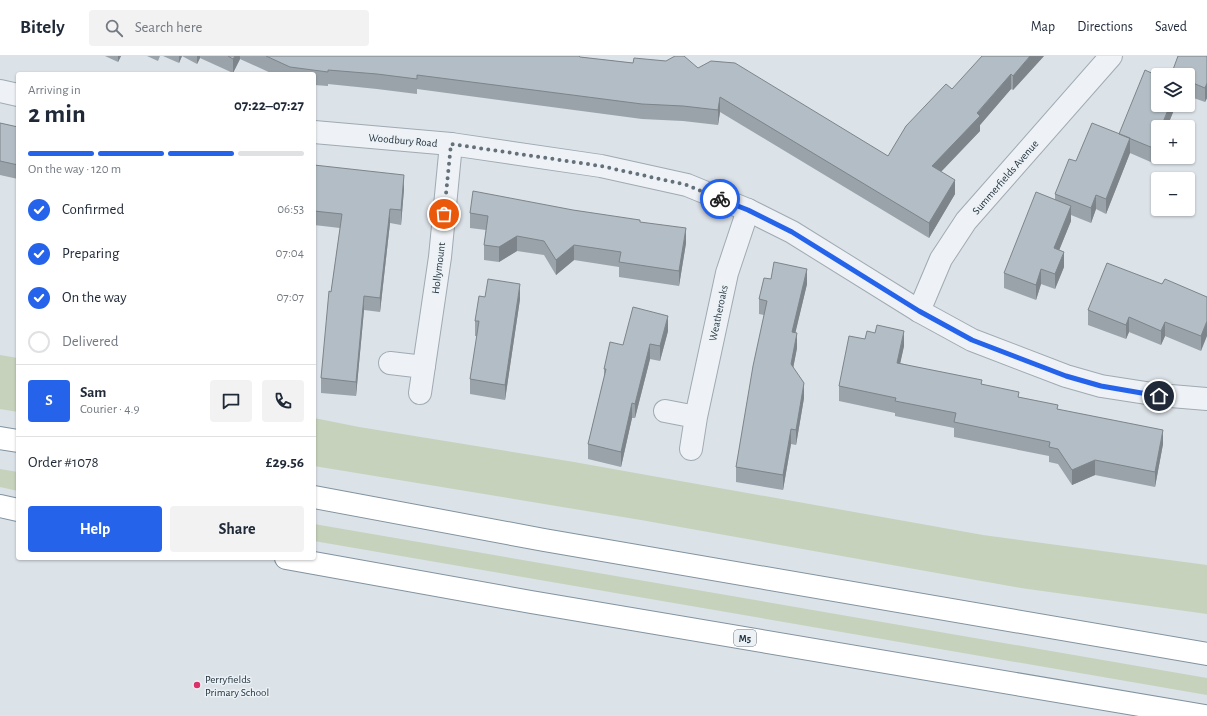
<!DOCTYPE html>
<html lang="en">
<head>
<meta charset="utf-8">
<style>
	:root { --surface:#fff; --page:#f2f2f3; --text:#1f2937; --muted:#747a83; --line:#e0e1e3; --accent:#2563eb }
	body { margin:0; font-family:"Alegreya Sans",sans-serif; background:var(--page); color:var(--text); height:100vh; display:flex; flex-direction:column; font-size:15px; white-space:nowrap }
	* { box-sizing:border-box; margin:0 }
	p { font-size:13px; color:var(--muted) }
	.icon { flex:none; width:22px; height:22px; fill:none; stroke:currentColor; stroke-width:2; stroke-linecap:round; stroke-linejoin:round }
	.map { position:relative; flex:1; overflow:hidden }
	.drawer { position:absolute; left:16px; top:16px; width:300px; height:488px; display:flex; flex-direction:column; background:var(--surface); border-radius:4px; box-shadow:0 1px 3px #0004 }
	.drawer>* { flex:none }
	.fabs { position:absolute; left:1151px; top:12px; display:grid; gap:8px }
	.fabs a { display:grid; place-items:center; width:44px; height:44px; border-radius:4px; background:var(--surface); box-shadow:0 1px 3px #0004; font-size:20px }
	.pin { position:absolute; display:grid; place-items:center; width:34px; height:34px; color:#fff; margin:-17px; border:2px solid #fff; border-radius:50%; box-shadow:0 1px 4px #0007 }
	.courier { position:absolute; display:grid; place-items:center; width:40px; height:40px; margin:-20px; border:3px solid #2563eb; border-radius:50%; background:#fff; color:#222; box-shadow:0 1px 5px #0007 }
	.summary em { font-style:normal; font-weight:700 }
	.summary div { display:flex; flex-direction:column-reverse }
	.summary { display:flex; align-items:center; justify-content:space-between; height:68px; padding:0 12px }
	h1 { font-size:26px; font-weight:700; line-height:30px }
	.bar { display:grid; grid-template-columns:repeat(4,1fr); gap:6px 4px; align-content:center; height:48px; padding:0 12px }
	.bar i { height:5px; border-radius:3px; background:var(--line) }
	.bar .on { background:var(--accent) }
	.bar p { grid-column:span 4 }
	.line { display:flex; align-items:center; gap:10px; padding:0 12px; border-top:1px solid var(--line) }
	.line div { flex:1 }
	.round { display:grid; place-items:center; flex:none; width:42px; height:42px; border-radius:4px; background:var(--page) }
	ol { padding:0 12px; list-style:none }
	li { display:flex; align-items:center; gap:12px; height:44px }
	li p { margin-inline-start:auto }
	li .icon { padding:4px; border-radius:50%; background:var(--accent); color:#fff; stroke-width:4 }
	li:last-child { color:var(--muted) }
	li i { width:22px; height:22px; border:2px solid var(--line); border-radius:50% }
	.button { display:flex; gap:8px; margin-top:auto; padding:8px 12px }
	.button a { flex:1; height:46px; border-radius:4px; background:var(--accent); color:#fff; font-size:16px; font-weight:700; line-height:46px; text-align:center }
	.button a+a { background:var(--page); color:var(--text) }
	header { display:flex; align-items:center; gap:24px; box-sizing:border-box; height:56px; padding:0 20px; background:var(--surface); border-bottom:1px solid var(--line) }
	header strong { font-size:19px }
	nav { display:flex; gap:22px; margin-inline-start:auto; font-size:14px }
	.search { width:280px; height:36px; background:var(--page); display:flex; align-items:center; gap:10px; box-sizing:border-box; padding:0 14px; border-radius:4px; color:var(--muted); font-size:15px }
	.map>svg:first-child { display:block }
	.green { fill:#c6d2bc }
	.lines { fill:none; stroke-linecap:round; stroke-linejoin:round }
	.minor-casing { stroke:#a0aab2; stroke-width:24 }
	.tertiary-casing { stroke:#a0aab2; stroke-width:24 }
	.motorway-casing { stroke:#82939f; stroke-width:24 }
	.minor { stroke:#eef2f6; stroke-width:22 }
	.tertiary { stroke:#eef2f6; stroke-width:22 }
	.motorway { stroke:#fff; stroke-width:22 }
	.wall { fill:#99a3a9 }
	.shaded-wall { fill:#7d848a }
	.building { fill:#b2bdc5; stroke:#7d848a }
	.done { stroke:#64707a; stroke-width:4; stroke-dasharray:0 7.2 }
	.route { stroke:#2563eb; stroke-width:5 }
	.poi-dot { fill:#db326b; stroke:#ebf1f5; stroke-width:1.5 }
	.labels { text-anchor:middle; stroke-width:3; stroke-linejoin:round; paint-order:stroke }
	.shield { fill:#ebf1f5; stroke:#606c76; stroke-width:1 }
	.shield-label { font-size:10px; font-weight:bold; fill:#24333f }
	.street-label { font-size:11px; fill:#24333f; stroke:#ebf1f5 }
	.poi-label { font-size:11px; fill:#24333f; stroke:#ebf1f5; text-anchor:start }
</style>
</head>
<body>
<header>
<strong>Bitely</strong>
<div class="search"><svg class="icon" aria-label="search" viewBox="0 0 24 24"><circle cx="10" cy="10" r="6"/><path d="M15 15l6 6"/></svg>Search here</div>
<nav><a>Map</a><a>Directions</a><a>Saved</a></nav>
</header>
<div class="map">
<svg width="1207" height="660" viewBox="0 0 1207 660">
	<rect width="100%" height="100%" fill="#dbe2e8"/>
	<path class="green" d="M0 299 18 302V356L0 353Z
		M314 362 359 371 574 406 983 479 1207 509V558L1021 532 641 464 314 410Z
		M0 413 18 416V435L0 431Z
		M314 468 1207 622V639L314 485Z"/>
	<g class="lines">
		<g class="minor-casing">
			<path id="minor" d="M919 255 941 203 966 165 1111 0
				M390 307 424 311
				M420 337 440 201 451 88
				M665 355 696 361
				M691 393 696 361 727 217 748 154"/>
		</g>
		<g class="tertiary-casing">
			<path id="tertiary" d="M0 35 18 39
				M314 76 451 88 601 110 687 129 748 154 792 176 919 255 972 284 1066 320 1101 330 1159 339 1207 343"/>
		</g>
		<g class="motorway-casing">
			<path id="motorway" d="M0 382 18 385
				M314 441 544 484 1207 598
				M0 450 18 454
				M286 502 531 546 1205 660"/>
		</g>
		<use href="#minor" class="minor"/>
		<use href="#tertiary" class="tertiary"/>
		<use href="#motorway" class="motorway"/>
	</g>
	<path class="wall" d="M105 0H121L118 6Z
		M147 0H160L158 5Z
		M163 0H579L580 1 633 7 698 12 888 100 952 33 1044 0 1013 34 1011 33 980 69V75L941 116 955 138 929 182 720 56 718 69 683 65 642 63 417 33V38L377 33 328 28V30L314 29V18H273L240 3 233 17 200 2 197 8 182 0 179 7Z
		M1207 0V42L1205 46 1188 40V19Z
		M1176 49 1167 71H1158L1153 107 1130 97 1106 158 1096 153 1091 167 1071 159V165L1059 194 1064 211 1055 233 1041 228 1036 244 1004 232V217L1055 144V138L1076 105 1119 78Z
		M0 67 18 71V123L0 119Z
		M314 109 404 133 401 169 390 167 380 256 364 254 356 340 321 337V322L331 236 340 172 314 169Z
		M573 154 640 166 686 187 679 230 619 221V211L574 204 556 219 544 199 517 195 499 206 484 204V189L486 174 470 172V157Z
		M771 223 807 228 795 277 797 292 793 312 804 342 796 389 791 388 783 434 736 426V411L764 259 759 258V243Z
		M1162 228 1207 241 1201 295 1165 280 1161 289 1129 276 1126 283 1088 269V254Z
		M485 241 520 243 505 344 470 338V323L477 280H475V265Z
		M668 275 660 305 650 303 635 362H632L621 411 588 403V388L604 322V313Z
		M875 277 904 290 900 307 982 328 1019 341 1058 353 1163 388 1155 431 1095 419 1072 429 1058 408 1049 406V400L954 381V372L895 360V357L839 345V330L865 283Z"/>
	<path class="shaded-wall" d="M118 0H121L118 6Z
		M179 0H182L179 7Z
		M197 0H200V2L197 8Z
		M235 0H240V3L233 17V3Z
		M1030 0H1044L1013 34V20Z
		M1011 18V33L980 69V75L932 125V110Z
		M1207 27V42L1205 46V32Z
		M720 41V56L718 69V54Z
		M1170 49H1176L1167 71H1161Z
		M1158 78V93L1153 107V92Z
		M1130 82V97L1106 158V143Z
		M404 119V133L401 169V154Z
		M955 124V138L929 182V167Z
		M1096 139V153L1091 167V152Z
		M1071 150V165L1054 207V192Z
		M390 153V167L380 256V242Z
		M686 172V187L679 230V215Z
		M517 180V195L499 206V191Z
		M574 189V204L556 219V204Z
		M1064 196V211L1055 233V218Z
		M807 213V228L792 291V276Z
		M1041 213V228L1036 244V229Z
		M520 228V243L505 344V329Z
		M364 240V254L356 340V326Z
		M668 260V275L660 305V290Z
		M1129 261V276L1126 283V269Z
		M1207 265V280L1201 295V280Z
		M1165 266V280L1161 289V275Z
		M904 275V290L897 322V307Z
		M797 277V292L791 323V308Z
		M650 288V303L635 362V348Z
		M804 327V342L796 389V374Z
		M632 347V362L621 411V396Z
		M791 373V388L783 434V419Z
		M1163 374V388L1155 431V416Z
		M1095 404V419L1072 429V414Z"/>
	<path class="building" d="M228 0H235L233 3Z
		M266 0H579L580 1 633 7 634 2 666 5 675 0H684L698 12 711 5 735 7 888 100 906 70 946 28 952 33 982 0H1030L1013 20 1011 18 977 57 980 60 932 110 955 124 929 167 720 41 718 54 683 50 642 48 417 19V23L377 18 328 14V16L290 11Z
		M1178 0H1207V27L1205 32 1188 25V19H1171Z
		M1145 14 1158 20V49H1170L1161 71H1158V78L1153 92 1119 78Z
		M0 67 18 71V109L0 105Z
		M1092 67 1130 82 1106 143 1096 139 1091 152 1055 138 1069 103 1076 105Z
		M314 109 404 119 401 154 390 153 380 242 364 240 356 326 321 322 329 235 331 236 342 158 314 155Z
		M473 135 573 154 640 164V166L686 172 679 215 619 206 621 196 574 189 556 204 544 185 517 180 499 191 484 189 488 160 470 157Z
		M1036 136 1071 150 1054 192 1064 196 1055 218 1041 213 1036 229 1004 217Z
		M774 206 807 213 792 276 797 277 791 308 804 327 796 374 791 373 783 419 736 411 753 310 767 245 759 243 764 222 771 223Z
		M1107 207 1162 228 1165 223 1207 241V265L1201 280 1165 266 1161 275 1129 261 1126 269 1088 254Z
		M488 223 520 228 505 329 470 323 479 265H475L479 240 485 241Z
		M633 251 668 260 660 290 650 288 635 348 632 347 621 396 588 388 606 313H604L610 286 623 289Z
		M877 269 904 275 897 307 982 324 981 328 1019 336 1018 341 1058 349 1057 353 1163 374 1155 416 1095 404 1072 414 1058 393 1049 391 1050 386 954 366 956 357 895 345 896 342 839 330 849 280 865 283 867 275 875 277Z"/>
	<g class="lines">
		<path class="done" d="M444 158 451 88 601 110 687 129 720 143"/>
		<path class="route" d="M720 143 748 154 792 176 919 255 972 284 1066 320 1101 330 1159 340"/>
	</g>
	<circle class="poi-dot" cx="197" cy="629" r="4"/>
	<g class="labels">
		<rect class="shield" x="734" y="574" width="22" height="16" rx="3"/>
		<g class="shield-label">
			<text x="745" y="586">M5</text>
		</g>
		<g class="street-label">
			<text transform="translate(403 84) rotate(5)" y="4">Woodbury Road</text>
			<text transform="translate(1005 121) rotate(-49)" y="4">Summerfields Avenue</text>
			<text transform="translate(438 212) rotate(-83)" y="4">Hollymount</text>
			<text transform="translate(718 257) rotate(-78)" y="4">Weatheroaks</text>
		</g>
		<g class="poi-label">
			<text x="205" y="627">Perryfields<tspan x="205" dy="13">Primary School</tspan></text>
		</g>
	</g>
</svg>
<div class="fabs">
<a><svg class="icon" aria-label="layers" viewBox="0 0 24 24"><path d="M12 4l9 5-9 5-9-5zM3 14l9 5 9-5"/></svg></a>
<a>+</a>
<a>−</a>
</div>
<div class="pin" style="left:444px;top:158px;background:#ea580c"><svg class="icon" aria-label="bag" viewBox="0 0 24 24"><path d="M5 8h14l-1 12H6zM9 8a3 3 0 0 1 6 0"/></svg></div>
<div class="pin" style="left:1159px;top:340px;background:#1f2937"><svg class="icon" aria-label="home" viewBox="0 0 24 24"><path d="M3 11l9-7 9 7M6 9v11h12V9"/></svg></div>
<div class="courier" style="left:720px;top:143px"><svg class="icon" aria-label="bike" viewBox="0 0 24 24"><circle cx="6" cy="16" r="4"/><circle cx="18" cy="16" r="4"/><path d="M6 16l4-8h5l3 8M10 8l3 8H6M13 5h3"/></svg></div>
<section class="drawer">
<div class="summary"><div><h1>2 min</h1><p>Arriving in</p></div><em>07:22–07:27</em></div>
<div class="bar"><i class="on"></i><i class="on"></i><i class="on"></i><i></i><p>On the way · 120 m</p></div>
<ol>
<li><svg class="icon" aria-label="check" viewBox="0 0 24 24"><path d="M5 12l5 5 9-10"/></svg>Confirmed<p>06:53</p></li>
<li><svg class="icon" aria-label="check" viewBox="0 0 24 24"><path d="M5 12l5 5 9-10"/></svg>Preparing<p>07:04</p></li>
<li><svg class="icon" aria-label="check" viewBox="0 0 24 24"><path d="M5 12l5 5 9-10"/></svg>On the way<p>07:07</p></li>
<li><i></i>Delivered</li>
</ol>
<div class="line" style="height:72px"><b class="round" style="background:var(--accent);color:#fff">S</b><div><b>Sam</b><p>Courier · 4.9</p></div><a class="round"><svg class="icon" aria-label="chat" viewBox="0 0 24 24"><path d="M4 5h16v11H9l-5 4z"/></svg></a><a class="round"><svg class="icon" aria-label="phone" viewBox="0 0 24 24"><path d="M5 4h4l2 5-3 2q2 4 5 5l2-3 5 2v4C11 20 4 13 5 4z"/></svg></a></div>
<div class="line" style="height:52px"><div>Order #1078</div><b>£29.56</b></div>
<div class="button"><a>Help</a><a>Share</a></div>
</section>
</div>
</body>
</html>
